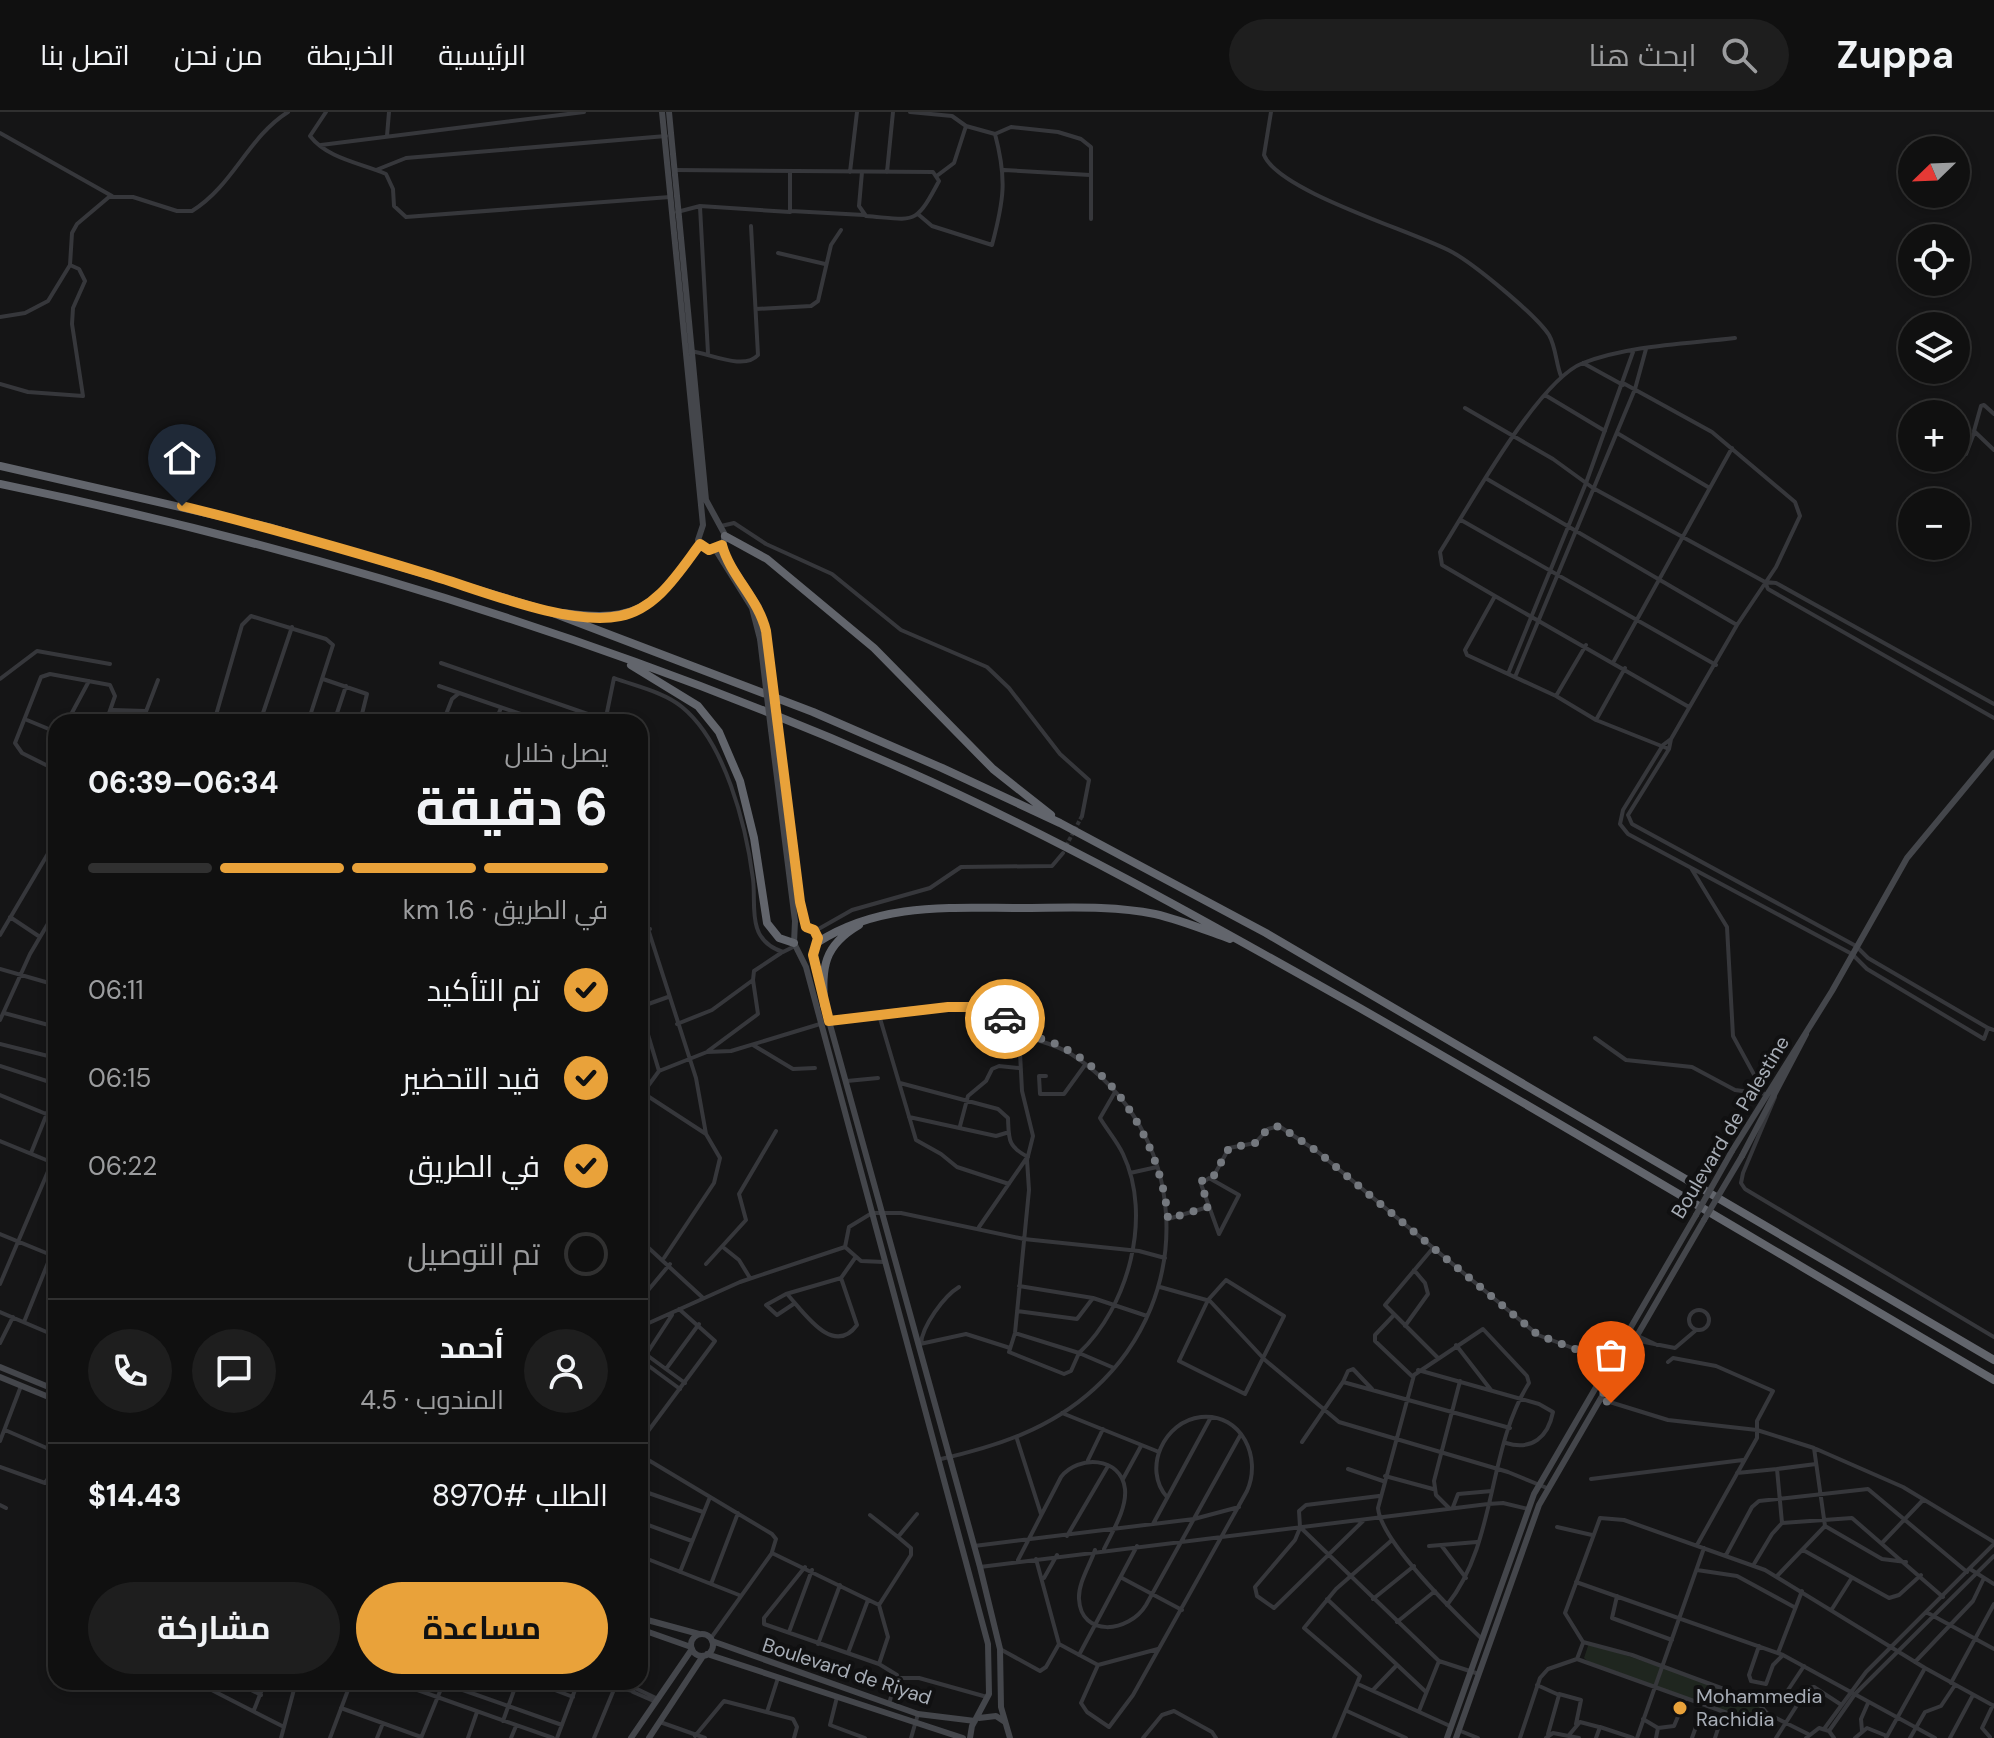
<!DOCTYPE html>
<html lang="ar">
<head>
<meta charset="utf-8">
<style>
	:root { --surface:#101010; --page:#1e1e1e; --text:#f1f3f6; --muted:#9c9d9f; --line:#303030; --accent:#e9a23a }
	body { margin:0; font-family:"DM Sans",Cairo,sans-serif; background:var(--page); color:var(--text); direction:rtl; height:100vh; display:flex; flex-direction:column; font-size:30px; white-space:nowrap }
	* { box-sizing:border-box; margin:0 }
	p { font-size:26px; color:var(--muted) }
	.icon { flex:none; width:44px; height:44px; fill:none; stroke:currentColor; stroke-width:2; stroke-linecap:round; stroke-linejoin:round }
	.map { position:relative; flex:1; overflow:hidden; direction:ltr }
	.panel { position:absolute; left:48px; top:602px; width:600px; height:976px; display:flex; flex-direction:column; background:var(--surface); border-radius:24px; box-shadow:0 4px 12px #0003,0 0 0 2px var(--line); direction:rtl }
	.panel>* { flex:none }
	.needle { width:52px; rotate:247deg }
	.tools { position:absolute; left:1898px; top:24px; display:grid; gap:16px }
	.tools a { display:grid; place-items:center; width:72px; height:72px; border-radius:50%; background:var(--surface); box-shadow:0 4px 12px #0003,0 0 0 2px var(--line); font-size:40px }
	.pin { position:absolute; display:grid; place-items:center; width:68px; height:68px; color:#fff; margin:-82px -34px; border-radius:50% 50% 50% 0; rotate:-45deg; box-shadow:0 0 8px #0007 }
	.pin .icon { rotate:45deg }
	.courier { position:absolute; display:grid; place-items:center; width:80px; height:80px; margin:-40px; border:6px solid #e9a23a; border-radius:50%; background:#fff; color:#222; box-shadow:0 2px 10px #0007 }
	.overview em { font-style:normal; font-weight:700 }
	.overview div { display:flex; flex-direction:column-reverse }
	.overview { display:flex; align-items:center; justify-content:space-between; height:136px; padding:0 40px }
	h1 { font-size:52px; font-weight:700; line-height:60px }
	.bar { display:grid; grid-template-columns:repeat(4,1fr); gap:12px 8px; align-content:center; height:96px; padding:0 40px }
	.bar i { height:10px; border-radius:6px; background:var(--line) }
	.bar .selected { background:var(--accent) }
	.bar p { grid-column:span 4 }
	.line { display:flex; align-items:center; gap:20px; padding:0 40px; border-top:2px solid var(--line) }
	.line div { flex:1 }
	.round { display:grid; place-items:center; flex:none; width:84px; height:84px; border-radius:42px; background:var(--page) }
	ol { padding:0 40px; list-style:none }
	li { display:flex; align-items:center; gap:24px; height:88px }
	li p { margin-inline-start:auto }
	li .icon { padding:8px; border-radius:50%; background:var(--accent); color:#111; stroke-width:4 }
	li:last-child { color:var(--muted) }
	li i { width:44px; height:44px; border:4px solid var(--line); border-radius:50% }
	.primary-button { display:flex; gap:16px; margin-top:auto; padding:16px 40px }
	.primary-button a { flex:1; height:92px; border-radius:48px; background:var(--accent); color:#111; font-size:32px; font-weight:700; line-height:92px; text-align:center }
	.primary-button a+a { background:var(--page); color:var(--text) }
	header { display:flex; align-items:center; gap:48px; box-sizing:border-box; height:112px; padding:0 40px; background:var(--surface); border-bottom:2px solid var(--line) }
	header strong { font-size:38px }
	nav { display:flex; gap:44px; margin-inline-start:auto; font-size:28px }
	.search { width:560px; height:72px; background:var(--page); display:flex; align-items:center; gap:20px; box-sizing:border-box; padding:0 28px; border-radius:44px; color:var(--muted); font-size:30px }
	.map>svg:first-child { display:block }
	.green { fill:#1f261f }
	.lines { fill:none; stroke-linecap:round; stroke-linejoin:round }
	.street-tunnel { stroke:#323336; stroke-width:4; stroke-dasharray:4 2; stroke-linecap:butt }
	.street { stroke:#36373b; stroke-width:4 }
	.secondary { stroke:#44464b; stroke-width:6 }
	.highway { stroke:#62656c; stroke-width:8 }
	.secondary-bridge { stroke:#44464b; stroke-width:6 }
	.done { stroke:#74787e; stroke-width:8; stroke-dasharray:0 14.4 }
	.route { stroke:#e9a23a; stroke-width:10 }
	.poi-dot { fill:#e9a23a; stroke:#101011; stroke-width:3 }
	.labels { text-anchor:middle; stroke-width:8; stroke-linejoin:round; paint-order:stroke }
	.street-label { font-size:20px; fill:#a7adb6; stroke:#101011 }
	.poi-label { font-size:20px; fill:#a7adb6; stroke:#101011; text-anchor:start }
</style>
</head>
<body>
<header>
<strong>Zuppa</strong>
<div class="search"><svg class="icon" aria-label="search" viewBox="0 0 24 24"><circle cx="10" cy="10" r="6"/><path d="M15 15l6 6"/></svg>ابحث هنا</div>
<nav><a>الرئيسية</a><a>الخريطة</a><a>من نحن</a><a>اتصل بنا</a></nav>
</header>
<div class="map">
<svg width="1994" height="1626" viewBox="0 0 1994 1626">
	<rect width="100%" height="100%" fill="#151516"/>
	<path class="green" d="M1589 1531 1759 1588 1768 1600 1747 1607 1589 1550 1584 1546Z"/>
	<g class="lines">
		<path class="street-tunnel" d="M1066 734 1082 704"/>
		<path class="street" d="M326 0 310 24C328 47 361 51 386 62L393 77 394 94 406 105 670 85
			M910 0 952 4 966 14 995 22 1011 15 1058 20 1081 27 1091 35V107
			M1271 0 1264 43C1279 80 1413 119 1452 140 1474 152 1535 202 1549 223 1556 235 1556 252 1561 264
			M0 21 112 84
			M387 24 389 0
			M321 33 584 0
			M376 58 406 46 666 24
			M674 58 933 60 939 69C915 114 916 108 866 104L859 94 862 60
			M1004 58 1090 63
			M850 60 857 0
			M887 60 893 0
			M938 63 954 51 966 14
			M700 95 708 241
			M791 99 864 103
			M677 100 700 94 790 100V59
			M919 103 932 114 992 133C1004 88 1007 67 995 22
			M778 141 825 152
			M756 197 811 194 818 189 831 133 841 118
			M0 205 25 201 48 189 70 153 72 121 77 112 109 85H133L177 99H192C233 74 248 25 288 0
			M690 239C709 241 744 259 758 243L751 114
			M1583 251 1623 273
			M1623 271 1712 320 1795 390 1800 404 1776 455 1737 513 1671 627 1663 633 1623 698 1620 712 1628 722 1852 842 1867 857 1984 927 1988 916 1994 918
			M0 272 28 280 83 284 72 212 73 196 85 169 79 157 70 153
			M1545 283 1605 319
			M1465 296 1553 347 1593 376 1765 470 1768 477 1994 606
			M1994 302 1984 293 1981 294 1974 319 1994 338
			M1617 321 1708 375
			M1966 342 1974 321
			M1487 367 1737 513
			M1461 408 1716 553
			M721 414 734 411 766 432 832 462 901 518 987 555 1009 576 1060 642 1089 668 1082 704
			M1765 470 1776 471 1994 592
			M1495 484 1442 453 1440 440C1468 396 1538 268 1583 251 1631 233 1685 232 1735 226
			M1614 549 1732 336
			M441 551 605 608
			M1508 562 1586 371 1633 240
			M1515 565 1635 277 1646 237
			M0 567 37 539 110 552
			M323 567 367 582 360 610
			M439 574 544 610
			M1556 584 1586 533
			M113 598 146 599
			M215 605 233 610
			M27 608 56 620
			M1596 608 1625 556
			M67 610 89 569
			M142 610 158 568
			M214 610 242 513 251 504 326 527 333 533 308 610
			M260 610 292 515
			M334 610 346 574
			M443 610 452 587 458 582
			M495 610 501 596
			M605 610 614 566C635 574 664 580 682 595 725 630 746 713 753 767 755 783 752 801 757 816 761 829 771 836 783 840L795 834
			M1671 627 1669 637 1628 703 1632 712 1856 834 1868 846 1988 916
			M1669 637 1596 608 1556 584 1467 543 1465 538 1495 484 1689 595
			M56 658 22 641 15 631 41 565 50 562 110 573 115 584 106 610
			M1691 756 1727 815 1733 924 1757 968 1756 979
			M640 792 696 966 706 1022 720 1046 714 1071 664 1146
			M10 805 40 825
			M815 819 852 798 930 776 961 755 1052 754 1063 741
			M640 820 650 817
			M0 823 56 728
			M0 857 56 873
			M753 868 754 859 781 841
			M640 895 668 885
			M640 896 659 959
			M4 901 56 915
			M879 903 916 1028 941 1042 957 1055 1009 1072
			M0 908 30 842 56 798
			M829 909C876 903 986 874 1015 920 1034 929 1052 930 1071 942 1191 1019 1197 1184 1094 1277 1050 1317 998 1334 941 1347
			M677 912 712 898 753 868 758 902 708 939
			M1019 922 1022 979 1033 1024 1027 1048 1029 1078 1015 1221 1009 1240 1064 1262 1071 1259 1079 1241 1114 1256
			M1595 926 1626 948 1692 955 1735 978 1766 982
			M0 932 56 946
			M753 933 793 957 815 956
			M0 954 56 972
			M1046 964H1039L1040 982H1064L1085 953
			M847 969 878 966
			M900 971 998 997 1008 1006C1009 1027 1007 1034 1028 1045
			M643 981 706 1022
			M0 983 56 1006
			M640 985 659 959 707 940 731 939 820 912
			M1775 985 1743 1061 1741 1071 1745 1077 1994 1225
			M909 1005 996 1024 1006 1021
			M960 1014 968 984 986 969 992 957 999 954 1019 956
			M0 1029 56 1052
			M31 1041 56 979
			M1130 1061 1157 1055
			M1209 1066 1239 1083 1219 1122 1201 1072Z
			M1212 1067 1229 1036 1255 1031 1268 1017 1279 1014 1318 1040 1538 1223 1586 1241 1616 1258
			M1168 1107 1208 1095
			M979 1115 1026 1047
			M0 1122 56 1145
			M640 1128 702 1185
			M724 1136 739 1148 750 1166
			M1433 1136 1385 1193 1438 1246
			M884 1150 861 1149 845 1135 849 1115 872 1101H901L1024 1127 1139 1139 1165 1146
			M706 1152 746 1108 739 1082 776 1019
			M1226 1168 1284 1204 1245 1282 1179 1249 1208 1188Z
			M0 1172 52 1050
			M1019 1174 1093 1186 1147 1204
			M1160 1175 1210 1189 1265 1248 1339 1310 1508 1360 1547 1376
			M787 1182C803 1199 833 1246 857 1213L841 1166
			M640 1188 670 1152
			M795 1191 777 1203 766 1193 786 1182 841 1166 855 1146
			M1689 1208a10 10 0 1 1 20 0a10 10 0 1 1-20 0Z
			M1017 1199 1077 1207 1093 1186
			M0 1200 56 1224
			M1393 1204 1375 1223V1229L1413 1265
			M24 1210 56 1131
			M1405 1214 1428 1182 1425 1171 1414 1158
			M640 1215 740 1170 845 1135
			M1015 1221 1079 1241C1128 1195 1153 1105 1123 1042 1117 1029 1107 1018 1100 1006L1115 980
			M1638 1224 1657 1233
			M1634 1228 1675 1236 1695 1219
			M0 1231 13 1205
			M920 1232 966 1222 1010 1236
			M921 1232C922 1214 944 1184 959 1175
			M1456 1233 1491 1278
			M640 1238 685 1271
			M642 1249 680 1277
			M1668 1250 1673 1246 1716 1254 1773 1279 1757 1309V1326L1697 1433
			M640 1252 672 1203
			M666 1257 699 1212
			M1418 1258 1539 1292 1553 1300C1548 1325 1532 1339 1506 1331
			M1343 1270 1348 1259 1353 1257 1372 1277
			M1600 1287 1668 1308 1757 1318 1814 1336 1903 1375 1994 1430
			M1062 1301 1159 1340
			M5 1318 56 1340
			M1017 1327 1041 1402
			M0 1329 21 1274
			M640 1330 715 1229 679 1197
			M1302 1330 1343 1270 1510 1316
			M1814 1336 1825 1414 1882 1447 1906 1450
			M640 1343 772 1422 776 1427 772 1440
			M1088 1348 1103 1317
			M0 1355 45 1371 56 1355
			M1348 1357 1383 1369
			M1777 1357 1816 1352
			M1737 1361 1777 1357 1782 1411
			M1385 1364 1433 1377
			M1123 1367 1141 1334
			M1591 1367 1743 1348
			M640 1378 703 1400
			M1379 1384 1306 1393 1299 1399 1300 1415 1439 1549 1479 1562
			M0 1393 6 1396
			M1453 1395 1458 1382 1492 1379
			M1449 1396 1436 1383 1434 1369 1460 1269
			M870 1403 898 1425
			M640 1410 692 1429
			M1153 1412 1211 1305
			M1557 1415 1592 1423
			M1300 1416 1295 1428 1255 1475 1257 1484 1274 1496 1363 1409
			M1067 1424 1108 1354
			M1883 1430 1923 1388
			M1441 1433 1466 1466
			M974 1434 1194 1407 1239 1395
			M1429 1434 1477 1430
			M1095 1438C1090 1453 1078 1471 1079 1487 1081 1526 1129 1521 1146 1493L1241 1322
			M1803 1438 1889 1486 1899 1483 1921 1463
			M1726 1443 1752 1395 1759 1389 1868 1377 1967 1460
			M640 1444 739 1483
			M1036 1447 1059 1532 1098 1553 1158 1537
			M1018 1448 1061 1365C1078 1343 1121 1344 1125 1377 1127 1397 1112 1420 1104 1437
			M1754 1452 1772 1422 1782 1411 1852 1406 1943 1485
			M805 1455 764 1506V1512L879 1552
			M980 1455 1488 1392 1503 1391 1528 1397
			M1970 1457 1994 1472
			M1697 1458 1737 1464 1794 1495
			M680 1460 710 1385
			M1777 1464 1825 1414
			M1044 1466 1057 1443
			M1122 1466 1182 1498
			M1576 1470 1783 1543 1935 1626
			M711 1472 738 1401
			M1617 1484 1612 1506 1672 1528
			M1327 1487 1426 1580
			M1373 1487 1414 1454
			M1447 1493C1497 1431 1487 1337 1529 1271L1527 1264 1483 1217 1414 1263 1378 1396C1381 1430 1456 1502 1482 1527
			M1832 1497 1851 1467
			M1926 1500 1994 1537
			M1397 1510 1435 1479
			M789 1520 812 1458
			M711 1526 772 1441 879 1493
			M818 1532 840 1473
			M1759 1534 1749 1563 1751 1569 1766 1572 1773 1553 1783 1543
			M1000 1537 1040 1559 1046 1555 1059 1532
			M848 1541 868 1488
			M1778 1541 1802 1479
			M1079 1543 1137 1434
			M1577 1547 1744 1607 1768 1602
			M1577 1547 1583 1531
			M1915 1550 1973 1489 1984 1466
			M1098 1553 1081 1591 1087 1600 1109 1615 1133 1583 1247 1379C1262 1346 1242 1301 1201 1305 1164 1309 1142 1357 1167 1385
			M640 1554V1562
			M897 1566H919L987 1585
			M196 1570 284 1615
			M236 1570 261 1583
			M395 1570 553 1626
			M440 1570 562 1613
			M534 1570 573 1585
			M1951 1571 1994 1492
			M1360 1573 1450 1614
			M1537 1573 1559 1583 1548 1622
			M635 1576 658 1587
			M1373 1578 1396 1554
			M633 1580 656 1590
			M1559 1582 1581 1588 1576 1612
			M1784 1584 1804 1554
			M837 1585 830 1613 865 1626
			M889 1592 897 1563 879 1552 888 1525 879 1493 911 1443V1436L898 1425 917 1402
			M341 1596 421 1625
			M254 1598 265 1570
			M1347 1599 1406 1626
			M1419 1599 1439 1549
			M767 1600 778 1566
			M1643 1607 1658 1616 1656 1626
			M503 1609 517 1570
			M660 1610 705 1626
			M1658 1616 1674 1614 1685 1588
			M1824 1617 1866 1560 1994 1432
			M1458 1618 1478 1626
			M1829 1619 1855 1582 1994 1444
			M1862 1619 1861 1607 1868 1591
			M1808 1622 1768 1602 1756 1589 1632 1543 1583 1530 1565 1501 1600 1406 1624 1408 1765 1458 1925 1556 1994 1594
			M1569 1623 1580 1610 1599 1615
			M695 1624 724 1589 793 1607 797 1615 794 1626
			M1990 1625 1982 1616 1993 1593
			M281 1626 296 1570
			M330 1626 351 1570
			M377 1626 383 1611
			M421 1626 443 1572
			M468 1626 477 1600
			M511 1626 516 1614
			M557 1626 578 1570
			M594 1626 615 1575 633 1579 637 1570
			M911 1626 918 1602
			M1143 1626 1162 1603 1174 1599 1212 1620 1216 1626
			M1334 1626 1360 1564 1304 1516 1336 1477 1392 1428
			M1520 1626 1540 1566 1548 1557 1577 1547
			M1546 1626 1553 1621 1579 1626
			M1596 1626 1600 1615 1633 1626
			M1637 1626 1704 1436
			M1692 1626 1698 1609 1719 1612
			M1715 1626 1723 1601
			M1776 1626 1808 1576 1814 1575 1840 1592
			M1806 1626 1819 1616 1829 1619 1834 1626
			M1855 1626 1867 1616 1887 1624
			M1886 1626 1925 1556
			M1910 1626 1925 1600 1941 1594 1955 1573
			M1950 1626 1973 1583"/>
		<path class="secondary" d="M662 0 703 413 698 428 709 438 722 433
			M669 0 706 388 724 421V441L759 495 768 529
			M715 437 752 496 760 527
			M771 618 795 809 794 831 806 855 988 1532 989 1582 972 1614 970 1626
			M778 621 800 790 806 815 814 818 818 826 813 838 821 880
			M824 891 980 1455 1000 1537 1001 1595 1010 1626
			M1732 1039 1832 879 1907 746 1994 641
			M1742 1044 1806 922
			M0 1255 56 1278
			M0 1265 56 1288
			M640 1506 699 1522
			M640 1517 691 1535
			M691 1533a11 11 0 1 1 22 0a11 11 0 1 1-22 0Z
			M712 1529 918 1602 975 1609
			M707 1542 963 1626
			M979 1606 996 1604 1005 1610
			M631 1626 692 1537
			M649 1626 703 1544
			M1447 1626 1534 1382 1696 1103
			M1456 1626 1539 1393 1704 1108"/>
		<path class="highway" d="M0 354 272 416 545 498 813 600 942 656 1060 711 1266 821 1994 1248
			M0 372C310 436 616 530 905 658 1063 728 1214 814 1365 899 1576 1020 1784 1145 1994 1268
			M725 424 767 447 874 536 993 657 1051 703
			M563 501C641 512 656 493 700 432
			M631 553 698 594 719 620 740 669 754 726 767 811 779 826 794 831
			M818 830C881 790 949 796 1020 796 1065 796 1110 793 1155 802 1181 808 1205 818 1230 827
			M824 893C822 855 823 834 859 813"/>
		<path class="secondary-bridge" d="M760 527 771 618
			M768 529 778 621
			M1696 1103 1732 1039
			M1704 1108 1742 1044"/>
	</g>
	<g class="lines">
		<path class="done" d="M1005 907 1019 922C1105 932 1161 1028 1168 1107L1208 1095 1201 1069 1212 1067 1229 1036 1255 1031 1268 1017 1279 1014 1318 1040 1538 1223 1586 1241 1616 1258 1600 1287 1611 1291"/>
		<path class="route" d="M182 394C263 414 344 437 424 461 476 476 568 515 620 504 657 497 679 460 700 432L709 438 722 433C731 465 758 486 766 519L800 790 806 815 814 818 818 826 813 843 829 909 948 895H978L1005 907"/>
	</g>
	<circle class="poi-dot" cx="1680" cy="1596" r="8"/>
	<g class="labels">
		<g class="street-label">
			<text transform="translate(1730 1015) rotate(-59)" y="7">Boulevard de Palestine</text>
			<text transform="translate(847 1559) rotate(18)" y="7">Boulevard de Riyad</text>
		</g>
		<g class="poi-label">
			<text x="1696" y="1591">Mohammedia<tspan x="1696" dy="23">Rachidia</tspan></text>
		</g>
	</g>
</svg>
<div class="tools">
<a><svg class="needle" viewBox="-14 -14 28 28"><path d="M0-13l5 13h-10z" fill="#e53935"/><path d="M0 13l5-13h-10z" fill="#9c9d9f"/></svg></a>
<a><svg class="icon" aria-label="locate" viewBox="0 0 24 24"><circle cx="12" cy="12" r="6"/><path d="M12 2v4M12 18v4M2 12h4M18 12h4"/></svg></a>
<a><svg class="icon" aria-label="layers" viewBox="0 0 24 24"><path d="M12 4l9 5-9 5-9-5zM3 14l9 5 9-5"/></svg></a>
<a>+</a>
<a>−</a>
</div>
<div class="pin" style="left:1611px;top:1291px;background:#ea580c"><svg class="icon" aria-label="bag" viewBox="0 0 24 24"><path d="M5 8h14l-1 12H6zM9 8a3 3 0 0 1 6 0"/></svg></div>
<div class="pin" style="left:182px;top:394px;background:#1f2937"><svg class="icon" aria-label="home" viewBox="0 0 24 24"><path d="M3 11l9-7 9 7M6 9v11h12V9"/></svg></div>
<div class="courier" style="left:1005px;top:907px"><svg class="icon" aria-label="car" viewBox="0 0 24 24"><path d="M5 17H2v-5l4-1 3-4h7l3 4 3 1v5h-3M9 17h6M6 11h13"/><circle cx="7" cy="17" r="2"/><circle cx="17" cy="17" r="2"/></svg></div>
<section class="panel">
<div class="overview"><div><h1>6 دقيقة</h1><p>يصل خلال</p></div><em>06:34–06:39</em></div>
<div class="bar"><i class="selected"></i><i class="selected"></i><i class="selected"></i><i></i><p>في الطريق · 1.6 km</p></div>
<ol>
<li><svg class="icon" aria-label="check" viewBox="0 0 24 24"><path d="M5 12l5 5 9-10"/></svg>تم التأكيد<p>06:11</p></li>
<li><svg class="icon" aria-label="check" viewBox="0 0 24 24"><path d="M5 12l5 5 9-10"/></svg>قيد التحضير<p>06:15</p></li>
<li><svg class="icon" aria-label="check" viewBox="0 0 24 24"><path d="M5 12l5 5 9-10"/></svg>في الطريق<p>06:22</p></li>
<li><i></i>تم التوصيل</li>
</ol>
<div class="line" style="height:144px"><a class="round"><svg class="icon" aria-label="person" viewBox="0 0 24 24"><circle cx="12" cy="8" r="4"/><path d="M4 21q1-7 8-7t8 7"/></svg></a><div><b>أحمد</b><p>المندوب · 4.5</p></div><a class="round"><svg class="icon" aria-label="chat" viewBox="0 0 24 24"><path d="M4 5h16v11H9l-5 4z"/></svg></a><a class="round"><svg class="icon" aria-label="phone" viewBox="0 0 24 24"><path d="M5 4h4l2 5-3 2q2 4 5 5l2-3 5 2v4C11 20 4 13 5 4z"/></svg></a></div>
<div class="line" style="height:104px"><div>الطلب #8970</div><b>$14.43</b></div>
<div class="primary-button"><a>مساعدة</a><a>مشاركة</a></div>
</section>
</div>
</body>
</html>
